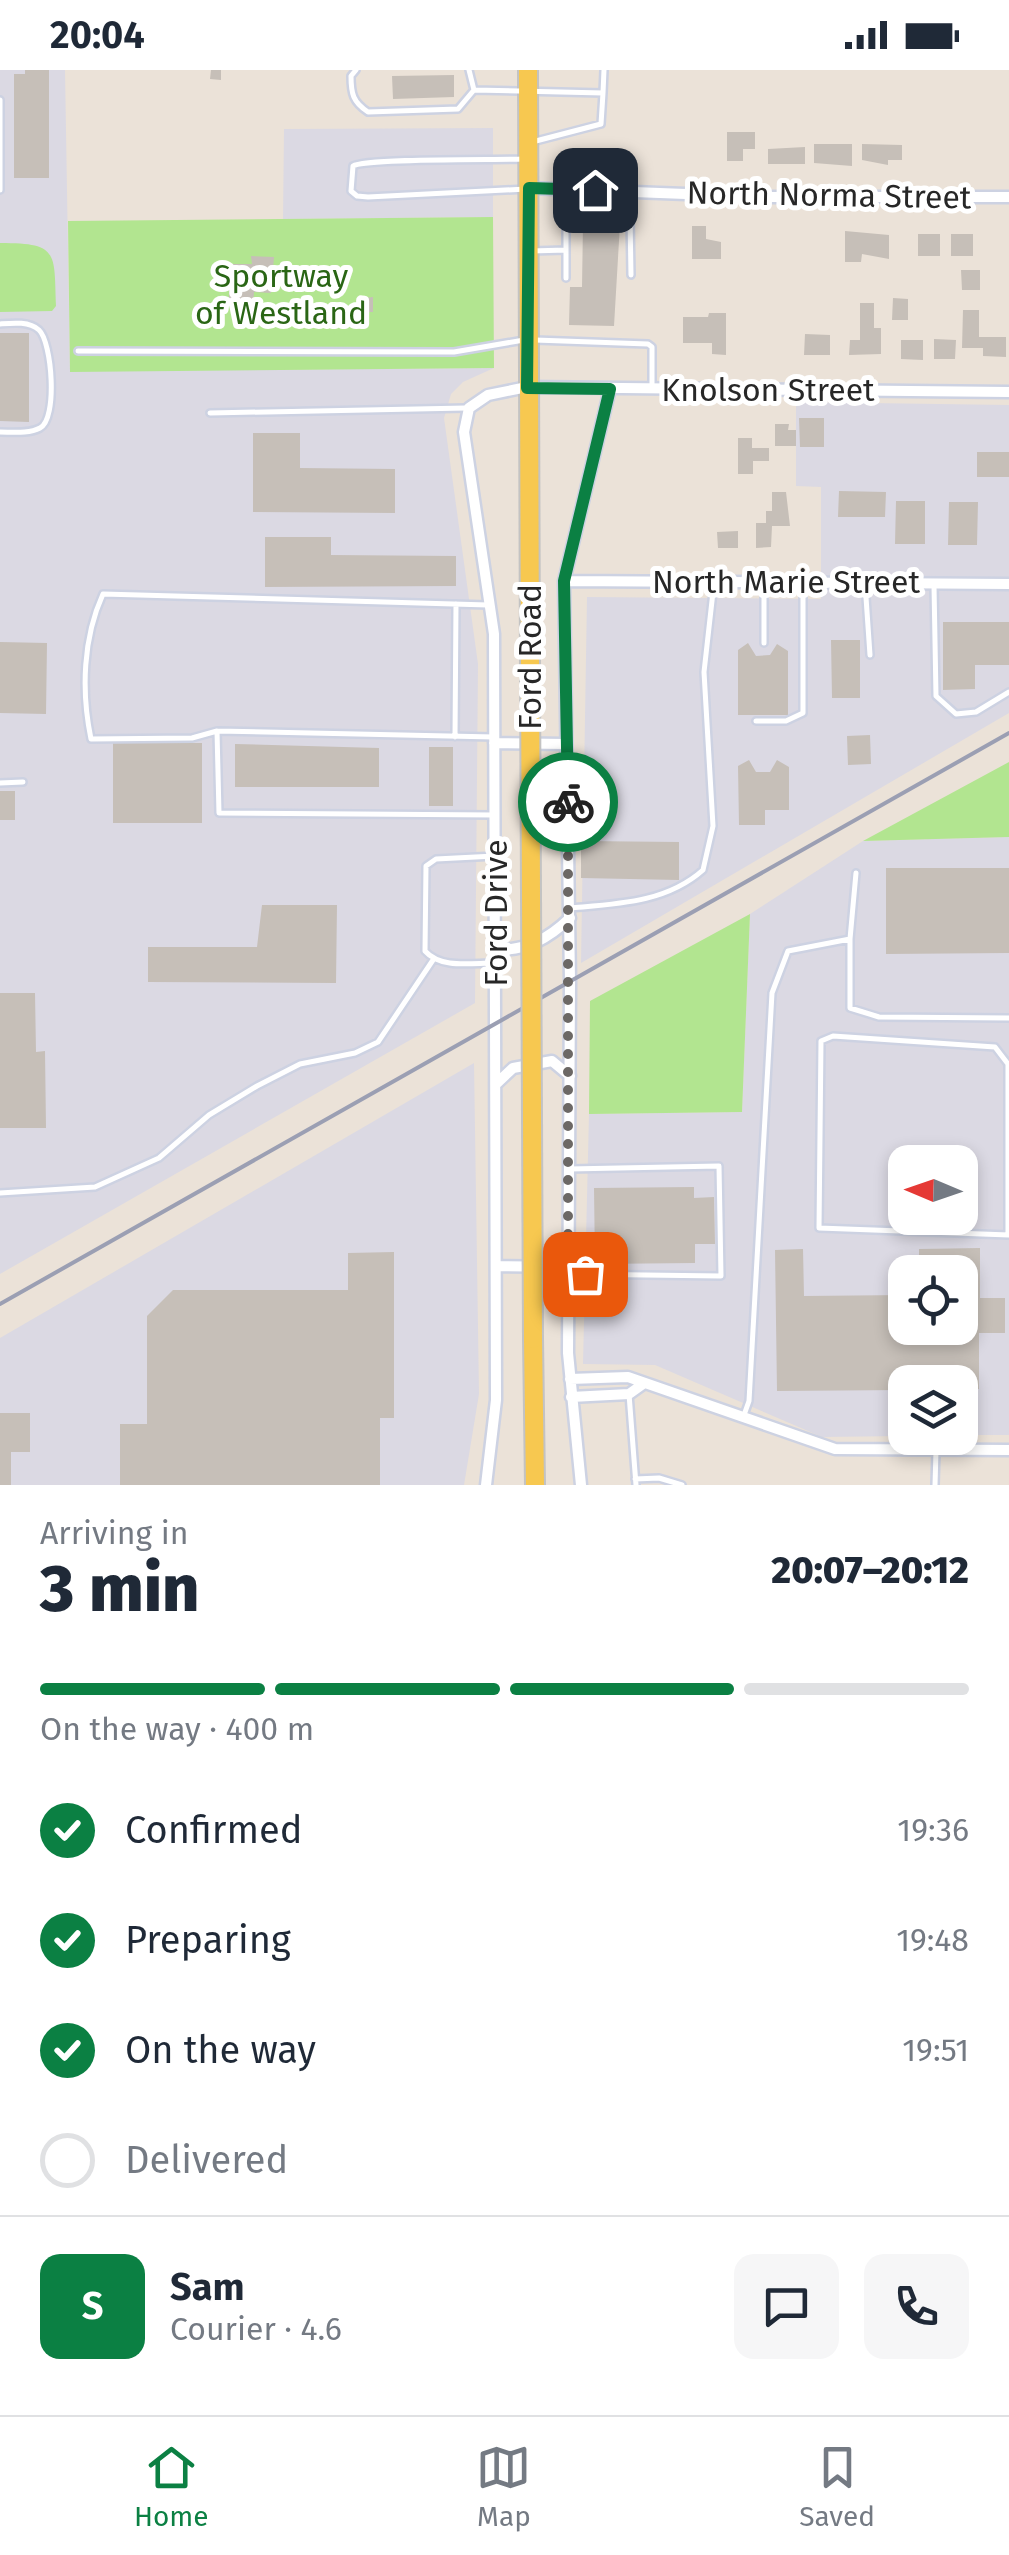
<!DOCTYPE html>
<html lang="en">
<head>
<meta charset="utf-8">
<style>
	:root { --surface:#fff; --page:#f6f6f7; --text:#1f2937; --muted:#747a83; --line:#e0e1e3; --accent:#0b8043 }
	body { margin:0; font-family:"Fira Sans",sans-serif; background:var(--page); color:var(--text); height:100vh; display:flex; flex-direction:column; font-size:38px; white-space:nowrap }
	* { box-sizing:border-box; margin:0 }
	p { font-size:32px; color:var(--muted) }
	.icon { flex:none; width:55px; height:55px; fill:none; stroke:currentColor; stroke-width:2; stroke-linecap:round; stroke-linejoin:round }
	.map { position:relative; height:1415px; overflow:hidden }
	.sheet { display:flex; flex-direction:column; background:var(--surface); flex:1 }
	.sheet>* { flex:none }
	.needle { width:65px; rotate:272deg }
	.buttons { position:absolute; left:888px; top:1075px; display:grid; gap:20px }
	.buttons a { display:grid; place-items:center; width:90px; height:90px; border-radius:20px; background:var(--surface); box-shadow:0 5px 15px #0003; font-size:50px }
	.pin { position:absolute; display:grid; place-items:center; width:85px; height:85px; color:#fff; margin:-42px; border-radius:20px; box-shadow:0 5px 15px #0006 }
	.courier { position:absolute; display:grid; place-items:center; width:100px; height:100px; margin:-50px; border:8px solid #0b8043; border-radius:50%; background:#fff; color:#222; box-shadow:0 2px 12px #0007 }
	.overview em { font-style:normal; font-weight:800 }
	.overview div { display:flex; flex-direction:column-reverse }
	.overview { display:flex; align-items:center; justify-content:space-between; height:170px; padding:0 40px }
	h1 { font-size:65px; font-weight:800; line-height:75px }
	.bar { display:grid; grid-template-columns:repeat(4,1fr); gap:15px 10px; align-content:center; height:120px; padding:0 40px }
	.bar i { height:12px; border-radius:8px; background:var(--line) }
	.bar .selected { background:var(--accent) }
	.bar p { grid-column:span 4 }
	.line { display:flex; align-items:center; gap:25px; padding:0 40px; border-top:2px solid var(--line) }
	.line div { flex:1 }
	.round { display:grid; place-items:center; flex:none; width:105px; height:105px; border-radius:20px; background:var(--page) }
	ol { padding:0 40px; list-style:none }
	li { display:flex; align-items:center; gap:30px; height:110px }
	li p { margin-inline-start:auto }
	li .icon { padding:10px; border-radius:50%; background:var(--accent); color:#fff; stroke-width:4 }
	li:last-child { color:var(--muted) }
	li i { width:55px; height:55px; border:5px solid var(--line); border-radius:50% }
	.status { display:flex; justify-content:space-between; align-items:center; height:70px; padding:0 50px; background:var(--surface); direction:ltr }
	.status svg { height:28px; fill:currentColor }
	.tab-bar { display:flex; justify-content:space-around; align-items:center; height:140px; border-top:2px solid var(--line); background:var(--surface); font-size:28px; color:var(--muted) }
	.tab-bar a { display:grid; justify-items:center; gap:5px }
	.tab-bar .selected { color:var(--accent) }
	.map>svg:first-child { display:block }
	.industrial { fill:#dbd9e3; fill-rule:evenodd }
	.green { fill:#b2e590 }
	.building { fill:#c6bfb8 }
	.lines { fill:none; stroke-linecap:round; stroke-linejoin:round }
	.lane-casing { stroke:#cdd2e2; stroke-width:10 }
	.street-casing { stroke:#cdd2e2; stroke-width:15 }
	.primary-casing { stroke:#c3c3c3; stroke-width:22 }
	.lane { stroke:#fff; stroke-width:5 }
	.street { stroke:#fff; stroke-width:10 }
	.primary { stroke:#f7c850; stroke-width:18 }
	.rail { stroke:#9b9fb3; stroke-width:4 }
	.primary-bridge-casing { stroke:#c3c3c3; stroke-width:22; stroke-linecap:butt }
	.primary-bridge { stroke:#f7c850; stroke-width:18 }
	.done { stroke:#6c6865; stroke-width:10; stroke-dasharray:0 18 }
	.route { stroke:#0b8043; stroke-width:12 }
	.labels { text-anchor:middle; stroke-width:10; stroke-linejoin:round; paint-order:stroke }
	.street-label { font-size:32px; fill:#272727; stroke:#fff }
	.park-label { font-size:32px; fill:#2a6615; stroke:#fff }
</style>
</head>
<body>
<div class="status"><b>20:04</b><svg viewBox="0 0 49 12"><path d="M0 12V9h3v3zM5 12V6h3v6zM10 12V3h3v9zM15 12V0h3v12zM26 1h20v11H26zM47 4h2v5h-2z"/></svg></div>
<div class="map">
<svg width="1009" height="1415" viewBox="0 0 1009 1415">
	<rect width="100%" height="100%" fill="#ebe2d8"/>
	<path class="industrial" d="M0 0H65L70 301 494 298 463 312 451 324 444 348 478 594 475 933 0 1204Z
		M493 58V147L283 149 284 59Z
		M796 332 1009 335V643L581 893 587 527 821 529V417L796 416Z
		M1009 767V1365H960V1312H905V1366L822 1367 655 1295 583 1294 589 1044 742 1042 750 844 863 771ZM905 1092H960V1148H905ZM905 1202H960V1258H905Z
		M474 993 479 1324 464 1415H0V1268Z"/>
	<path class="green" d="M493 147 494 298 70 302 68 151Z
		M0 173C59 173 54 182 56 236L52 241 0 242Z
		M1009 692V767L863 771Z
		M750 844 742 1042 589 1044 590 931Z"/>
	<path class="building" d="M25 0H49V108H14V4H25Z
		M211 0H221V10L210 9Z
		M454 5V27L393 29 392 6Z
		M727 62H755V79H743V91H727Z
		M814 74H852V96L814 93Z
		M862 74 902 75V90H888V95L862 90Z
		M805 77V94H768V79Z
		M583 154H620L614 256 569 255 570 217H582Z
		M692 156H706V169L721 172V189H692Z
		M845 161 889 165V189L862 184 861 192H845Z
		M918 164H940V186H918Z
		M951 164H973V186H951Z
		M251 186 274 187 271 223 254 222 253 236 229 235V194H252Z
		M961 200H980V220H962Z
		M373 227V242H365L364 228Z
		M893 228 908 229V250H892Z
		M860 233H874V258H881V284L849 285 850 270H860Z
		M262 237H270V251H262Z
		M963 240H979V267H1006V287L983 286V278H962Z
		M709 243H726V285L712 284V273H683V247H708Z
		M0 263H29V352L0 351Z
		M805 264 830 265V285H804Z
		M934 269 956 270 955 289H934Z
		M901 270H923V290L901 289Z
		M799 348H824V377H800Z
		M775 354H789L788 360H796V376H775Z
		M253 363H300V398L395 399V443L253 442Z
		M738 368H752V378H769V391H753V404H738Z
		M977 382H1009V407H977Z
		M839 421 886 422 885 447H838Z
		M772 422H786L790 456H772L771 477 756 478V453H766V441H772Z
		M896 431H925V474H895Z
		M949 432H978L977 475H948Z
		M738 461V478H718L717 462Z
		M265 467H331V485L456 486V516L265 517Z
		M943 552H1009V595H975V619L943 620Z
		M831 570H860V628H832Z
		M0 572 47 573 46 644 0 643Z
		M748 573 756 586 770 585 777 574 788 581V645H738V580Z
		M870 665 871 694 848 695 847 666Z
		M113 673H202V753H113Z
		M235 674 379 678V717H235Z
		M429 677H453V736H429Z
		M749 690 756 702H770L777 690 789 697V740H765V755H739L738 696Z
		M0 721H15V750H0Z
		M581 771 679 772V810L581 808Z
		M886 798H1009V883L886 884Z
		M262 835H337L336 913 148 912V877H257Z
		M0 923H35L36 982 45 981 46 1058H0Z
		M694 1117V1128L714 1127 715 1174H695V1193L595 1194 594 1118Z
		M980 1178V1228H1005V1263H979V1319H960V1312H905V1320L777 1321 775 1180 803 1179 804 1226 905 1225V1258H960V1202H919V1179Z
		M394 1182V1348H380V1415H120V1354H147V1246L173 1220H348V1183Z
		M0 1343H30V1382H11V1415H0Z"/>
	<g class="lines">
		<g class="lane-casing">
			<path id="lane" d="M356 0 351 6C351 24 353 32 368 42L458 39 474 20 469 0
				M474 20 603 23 604 0
				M0 30V120
				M532 72 601 54 603 23
				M523 89C496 90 365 88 353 96L351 121 357 126 368 127 526 119
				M630 147 631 205
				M566 180V208
				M531 181 566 180V146L630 147V125
				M0 254C12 253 29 251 39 260 52 272 58 349 40 358 29 364 12 362 0 362
				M535 270 648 274 652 277V318
				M78 281 454 282 524 270
				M210 343 466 338
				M764 511V573
				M865 513 870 585
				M934 516 936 626 956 644 976 642 1009 622
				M488 535 103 524C83 568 81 621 91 669L192 668 217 661 494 667
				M756 651H786L803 643V511
				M217 661 219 743 494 745
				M455 667 456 534
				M0 713 23 712
				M570 838C616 834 666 833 703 800L713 756 704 602 714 513
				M850 869 856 803
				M494 893C471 893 441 899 425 881L426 796 436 789 495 786
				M0 1123 95 1117 159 1088 209 1045 257 1016 300 994 355 983 378 972 433 890
				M1008 1165V994L995 977 833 966 821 971 819 1158 1009 1165
				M569 1204 721 1206 719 1096 569 1099
				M629 1324 636 1415
				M744 1345 749 1331 772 923 788 881 850 869V938L879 947 1009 948
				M635 1409 659 1408 682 1415
				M935 1415 936 1381"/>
		</g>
		<g class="street-casing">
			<path id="street" d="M529 118 767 127H1009
				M564 511 1009 514
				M494 673 565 674
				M497 880C527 880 548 869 570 848
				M496 1014 513 998 552 991 570 1006
				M497 1196 569 1197
				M570 1309 628 1307 835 1379 1009 1380
				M571 1327 629 1324 643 1314
				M486 1415 496 1330 494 564 464 362 469 338 488 325 527 317 1009 322
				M581 1415 568 1283 570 911 564 511 610 319"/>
		</g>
		<g class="primary-casing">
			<path id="primary" d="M528 0 530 601
				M533 1269 535 1415"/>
		</g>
		<use href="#lane" class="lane"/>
		<use href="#street" class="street"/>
		<use href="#primary" class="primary"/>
		<path class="rail" d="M0 1234 1009 663"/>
		<g class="primary-bridge-casing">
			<path id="primary-bridge" d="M530 601 533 1269"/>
		</g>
		<use href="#primary-bridge" class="primary-bridge"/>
	</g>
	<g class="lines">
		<path class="done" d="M568 732V1204H585"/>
		<path class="route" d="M568 732 564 511 610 319 527 318 529 118 595 120"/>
	</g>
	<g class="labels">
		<g class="street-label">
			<text transform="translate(829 125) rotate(1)" y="11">North Norma Street</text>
			<text x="768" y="331">Knolson Street</text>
			<text x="786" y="523">North Marie Street</text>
			<text transform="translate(530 587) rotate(-90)" y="11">Ford Road</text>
			<text transform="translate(496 843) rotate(-90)" y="11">Ford Drive</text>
		</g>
		<g class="park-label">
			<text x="281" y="217">Sportway<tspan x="281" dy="37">of Westland</tspan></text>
		</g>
	</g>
</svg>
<div class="buttons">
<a><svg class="needle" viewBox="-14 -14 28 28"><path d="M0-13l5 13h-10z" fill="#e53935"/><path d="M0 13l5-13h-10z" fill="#747a83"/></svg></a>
<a><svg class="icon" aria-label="locate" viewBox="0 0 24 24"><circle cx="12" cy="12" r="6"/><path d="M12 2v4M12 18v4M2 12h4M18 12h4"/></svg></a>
<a><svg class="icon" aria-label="layers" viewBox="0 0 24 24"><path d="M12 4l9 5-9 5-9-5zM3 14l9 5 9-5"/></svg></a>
</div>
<div class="pin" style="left:585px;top:1204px;background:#ea580c"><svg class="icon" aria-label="bag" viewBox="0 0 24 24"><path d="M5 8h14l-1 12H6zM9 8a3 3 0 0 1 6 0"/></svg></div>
<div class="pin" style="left:595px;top:120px;background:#1f2937"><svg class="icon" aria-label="home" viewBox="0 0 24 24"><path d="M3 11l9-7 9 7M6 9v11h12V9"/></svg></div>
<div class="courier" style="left:568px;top:732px"><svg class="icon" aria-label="bike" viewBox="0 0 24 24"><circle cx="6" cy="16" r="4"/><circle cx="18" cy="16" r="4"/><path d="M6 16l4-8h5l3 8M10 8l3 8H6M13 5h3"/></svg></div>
</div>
<section class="sheet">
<div class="overview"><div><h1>3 min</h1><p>Arriving in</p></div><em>20:07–20:12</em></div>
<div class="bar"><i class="selected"></i><i class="selected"></i><i class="selected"></i><i></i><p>On the way · 400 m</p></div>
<ol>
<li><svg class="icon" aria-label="check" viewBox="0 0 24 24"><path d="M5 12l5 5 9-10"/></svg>Confirmed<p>19:36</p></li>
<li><svg class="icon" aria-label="check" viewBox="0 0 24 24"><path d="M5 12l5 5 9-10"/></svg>Preparing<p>19:48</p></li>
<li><svg class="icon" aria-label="check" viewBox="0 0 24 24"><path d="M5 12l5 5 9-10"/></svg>On the way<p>19:51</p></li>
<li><i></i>Delivered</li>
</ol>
<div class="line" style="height:180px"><b class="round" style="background:var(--accent);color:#fff">S</b><div><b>Sam</b><p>Courier · 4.6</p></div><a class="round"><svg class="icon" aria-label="chat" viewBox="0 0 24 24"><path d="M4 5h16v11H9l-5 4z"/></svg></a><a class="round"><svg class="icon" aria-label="phone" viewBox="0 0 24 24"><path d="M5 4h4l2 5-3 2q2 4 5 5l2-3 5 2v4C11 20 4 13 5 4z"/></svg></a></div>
</section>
<nav class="tab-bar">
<a class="selected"><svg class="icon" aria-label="home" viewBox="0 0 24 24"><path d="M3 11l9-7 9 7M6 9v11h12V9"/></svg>Home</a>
<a><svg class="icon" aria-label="map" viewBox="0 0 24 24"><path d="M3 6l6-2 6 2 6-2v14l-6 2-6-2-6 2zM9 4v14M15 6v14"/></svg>Map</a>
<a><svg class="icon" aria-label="saved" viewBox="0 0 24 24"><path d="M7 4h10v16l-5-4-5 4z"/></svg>Saved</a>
</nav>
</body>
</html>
